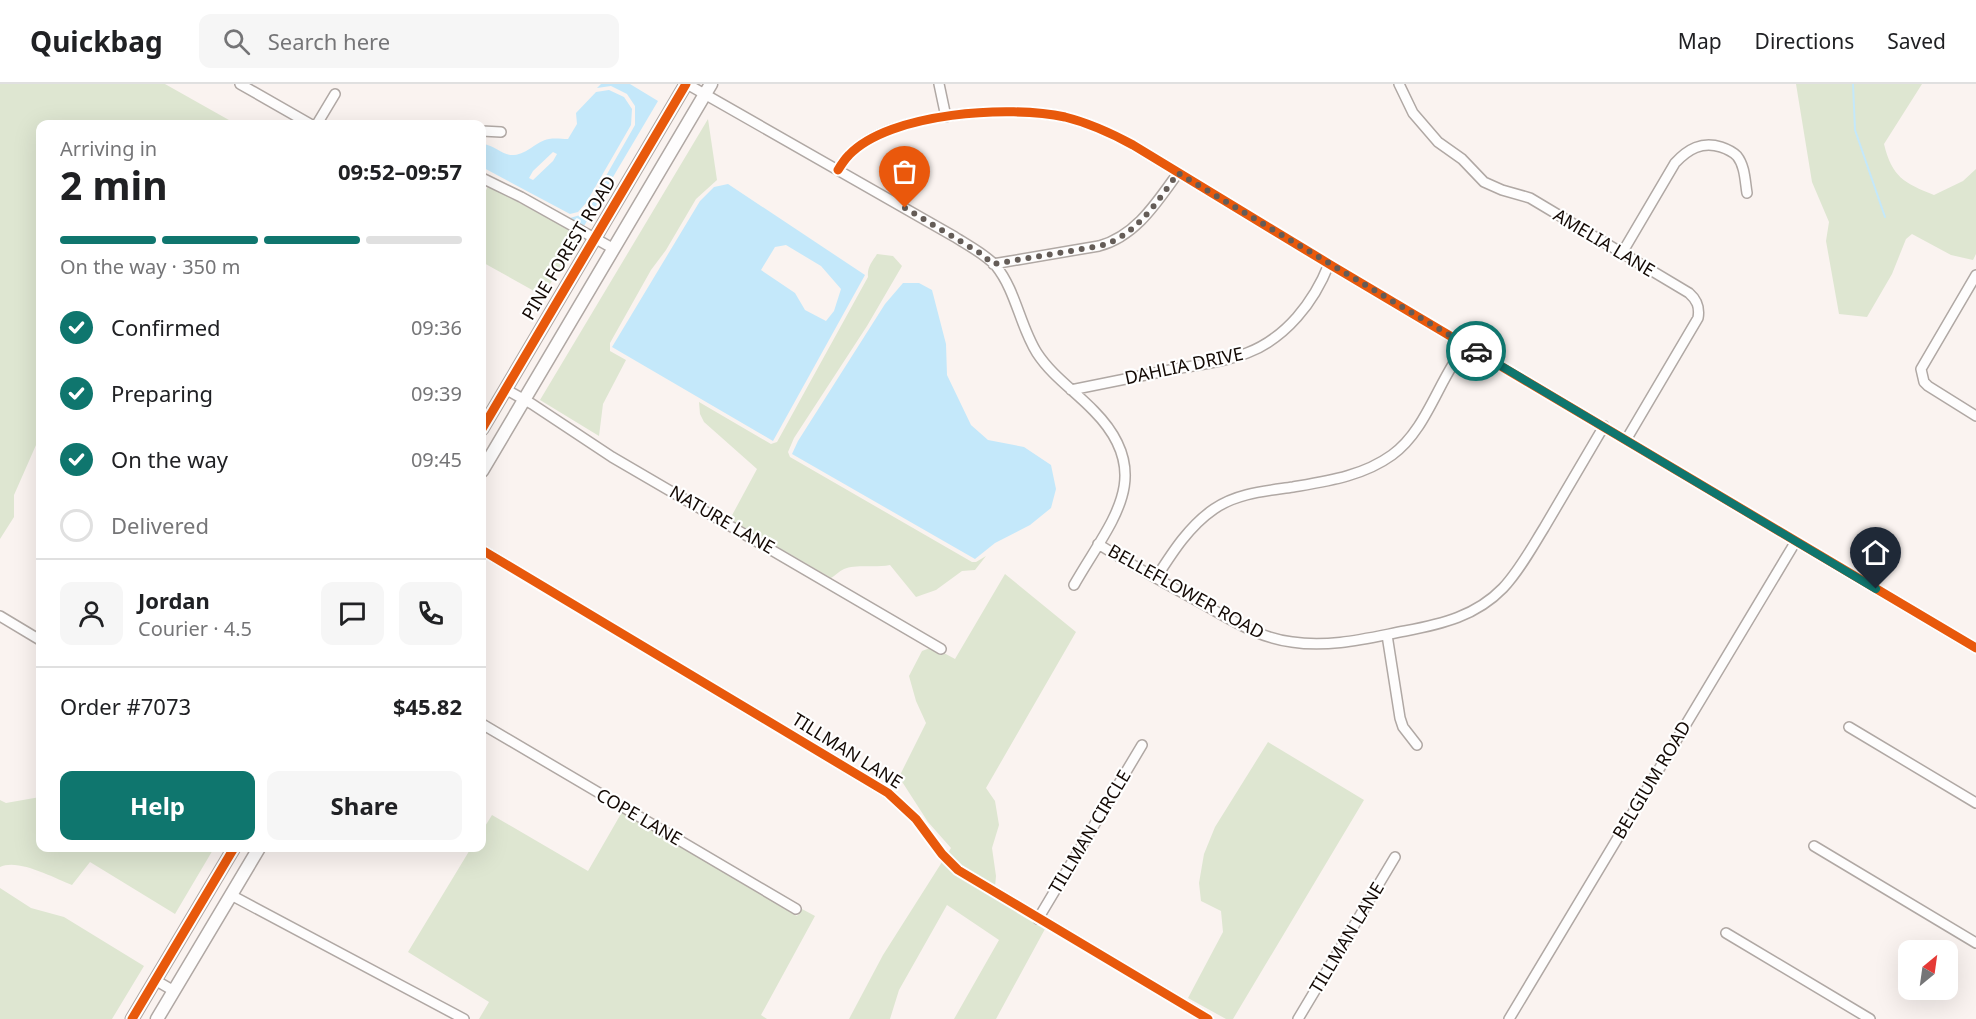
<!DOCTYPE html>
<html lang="en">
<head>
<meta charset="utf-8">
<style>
	:root { --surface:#fff; --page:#f6f6f6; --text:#202124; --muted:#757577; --line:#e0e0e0; --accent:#0f766e }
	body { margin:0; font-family:"Noto Sans",sans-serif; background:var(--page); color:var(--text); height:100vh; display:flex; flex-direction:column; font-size:22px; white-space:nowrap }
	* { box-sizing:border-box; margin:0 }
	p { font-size:20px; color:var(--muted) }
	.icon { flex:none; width:33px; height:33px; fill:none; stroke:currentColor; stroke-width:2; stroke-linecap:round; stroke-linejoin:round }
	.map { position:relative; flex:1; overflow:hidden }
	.details { position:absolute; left:36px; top:36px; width:450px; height:732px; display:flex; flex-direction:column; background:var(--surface); border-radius:12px; box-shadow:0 6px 24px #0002 }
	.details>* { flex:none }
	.needle { width:39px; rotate:29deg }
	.tools { position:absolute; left:1898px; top:856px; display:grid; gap:12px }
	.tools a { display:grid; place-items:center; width:60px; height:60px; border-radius:12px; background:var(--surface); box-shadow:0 6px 24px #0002; font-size:30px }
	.pin { position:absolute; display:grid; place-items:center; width:51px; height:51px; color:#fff; margin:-62px -26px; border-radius:50% 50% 50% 0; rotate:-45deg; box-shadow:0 0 6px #0007 }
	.pin .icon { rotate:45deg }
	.courier { position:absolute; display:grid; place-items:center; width:60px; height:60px; margin:-30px; border:4px solid #0f766e; border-radius:50%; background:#fff; color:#222; box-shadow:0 2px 8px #0007 }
	.headline em { font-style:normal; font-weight:700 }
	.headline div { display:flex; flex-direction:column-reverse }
	.headline { display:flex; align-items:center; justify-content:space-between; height:102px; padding:0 24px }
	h1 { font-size:39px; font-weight:700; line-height:45px }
	.bar { display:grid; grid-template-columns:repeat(4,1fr); gap:9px 6px; align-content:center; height:72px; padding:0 24px }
	.bar i { height:8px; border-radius:4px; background:var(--line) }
	.bar .current { background:var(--accent) }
	.bar p { grid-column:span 4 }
	.line { display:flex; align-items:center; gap:15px; padding:0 24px; border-top:2px solid var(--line) }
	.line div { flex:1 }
	.round { display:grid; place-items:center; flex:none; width:63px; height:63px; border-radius:12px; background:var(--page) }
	ol { padding:0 24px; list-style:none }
	li { display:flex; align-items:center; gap:18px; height:66px }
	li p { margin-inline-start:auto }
	li .icon { padding:6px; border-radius:50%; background:var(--accent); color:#fff; stroke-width:4 }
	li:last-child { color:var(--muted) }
	li i { width:33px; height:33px; border:3px solid var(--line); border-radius:50% }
	.button { display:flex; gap:12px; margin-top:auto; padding:12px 24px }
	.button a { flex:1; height:69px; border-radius:12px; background:var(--accent); color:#fff; font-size:24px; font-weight:700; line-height:69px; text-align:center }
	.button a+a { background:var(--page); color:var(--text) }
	header { display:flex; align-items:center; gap:36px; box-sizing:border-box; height:84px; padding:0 30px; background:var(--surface); border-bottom:2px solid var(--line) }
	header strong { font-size:28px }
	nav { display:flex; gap:33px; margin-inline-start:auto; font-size:21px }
	.search { width:420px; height:54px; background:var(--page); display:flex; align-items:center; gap:15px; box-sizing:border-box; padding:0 21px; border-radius:12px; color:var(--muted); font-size:22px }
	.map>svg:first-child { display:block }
	.green { fill:#dee6d1 }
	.water { fill:#c4e8fa; fill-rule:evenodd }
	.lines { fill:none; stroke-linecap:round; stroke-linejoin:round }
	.stream { stroke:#c4e8fa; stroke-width:2 }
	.minor-casing { stroke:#b0a8a4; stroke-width:12 }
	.secondary-casing { stroke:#b0a8a4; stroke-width:15 }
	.minor { stroke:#fefdfd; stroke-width:9 }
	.secondary { stroke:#fefdfd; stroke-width:12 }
	.cycleway-casing { stroke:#fff; stroke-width:13 }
	.cycleway { stroke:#e8590c; stroke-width:9 }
	.done { stroke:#645c57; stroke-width:6; stroke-dasharray:0 10.8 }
	.route { stroke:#0f766e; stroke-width:8 }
	.labels { text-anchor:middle; stroke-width:4.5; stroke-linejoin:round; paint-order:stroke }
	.street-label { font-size:18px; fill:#140a05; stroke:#fff }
</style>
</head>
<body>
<header>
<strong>Quickbag</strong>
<div class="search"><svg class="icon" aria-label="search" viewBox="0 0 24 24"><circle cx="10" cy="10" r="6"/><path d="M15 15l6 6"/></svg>Search here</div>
<nav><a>Map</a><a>Directions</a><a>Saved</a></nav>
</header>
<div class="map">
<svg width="1976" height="935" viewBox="0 0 1976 935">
	<rect width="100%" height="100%" fill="#faf3f0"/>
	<path class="green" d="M0 0H165L236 40H40V352L14 411V433L0 455Z
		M1796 0H1922L1884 60C1892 93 1904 99 1934 111L1963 97 1976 85V170L1973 176 1951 171 1912 150 1906 155 1892 190 1867 233 1839 230 1826 157 1829 138 1812 98Z
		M708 35 717 96 696 115 666 166 651 186 610 259V267L626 276 603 320 599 352 540 316Z
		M488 102 579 151 543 212 482 178V115Z
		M877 170 893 172 902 182 867 242 794 354 788 368 790 373 972 478H976L986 472 975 486 962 487 936 506 916 513 890 481C876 484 855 480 844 485 839 487 835 492 831 494L730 435 757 385 704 338 700 330 699 318 771 360 777 358 868 193C867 183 872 178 877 170Z
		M1005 490 1076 548 986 704 995 717 999 741 992 764 996 792 995 803 961 782 948 769 951 764 928 738 899 693 926 639 916 617 909 592 922 567 930 564 942 571 944 569 955 575Z
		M1268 658 1364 716 1233 935H1226L1188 914 1223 848 1221 827 1201 817 1199 799 1204 770 1215 743Z
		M40 713V764H214L175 830 90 778 72 801C54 794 18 774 0 783V716L6 719Z
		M622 728 797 832 802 825 815 832 761 931 767 935H479L489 918 408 868 471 764H482V747L492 731 588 787Z
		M942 778 962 795 1045 845 996 935H954L999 856 947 821 899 906 890 935H849L883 871Z
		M0 804 31 824 64 833 144 882 112 935H0Z"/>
	<path class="water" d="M601 0H630L658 17 584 142 570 134 580 131 590 120 635 41V22L627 10 611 2 597 4Z
		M609 6 624 13 632 25 631 41 586 119 578 128 570 130 482 83V62L483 60C495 61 502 72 514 71 528 70 536 57 549 55 555 54 562 55 568 55L577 40 576 29 596 8ZM553 68 557 70 553 77 533 96 529 94 533 87Z
		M728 100 865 191 773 357 612 263 700 117 714 103ZM786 161 821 182 841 205 834 227 826 237 805 226 795 209 761 186 775 163Z
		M903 199H919L932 206 946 260 947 291 971 341 988 356 1024 363 1051 381 1056 405 1051 424 1030 441 995 459 975 475 792 370 798 357 885 220Z"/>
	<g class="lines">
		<path class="stream" d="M1853 0 1855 46 1885 133"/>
		<g class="minor-casing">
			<path id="minor" d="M240 0 310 40
				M687 0 955 153C969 162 985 170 996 182 1016 207 1020 242 1037 269 1052 292 1075 307 1094 327 1158 392 1109 439 1074 501
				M939 0 946 33
				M1399 0 1413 29 1438 58 1462 75 1484 98 1502 106 1530 114 1689 209C1697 216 1700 223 1698 234L1626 356
				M317 40 335 10
				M482 47 501 48
				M838 86C841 81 845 75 849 71 890 28 1010 21 1065 33 1089 39 1111 49 1133 61L1329 180 1976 564
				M482 94 521 113 614 165
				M1622 169 1675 79C1688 65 1702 57 1721 63 1727 65 1733 68 1737 72 1745 82 1745 97 1747 109
				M993 180 1099 162C1136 152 1157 118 1178 89
				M1976 191 1921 285 1924 298 1928 302 1976 332
				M505 305 532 320 612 373 941 565
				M1071 306C1105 299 1140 292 1175 285 1199 281 1224 278 1247 269 1286 254 1314 218 1329 180
				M1098 460C1132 481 1166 500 1201 519 1230 535 1258 554 1292 558 1330 564 1368 554 1405 547 1442 540 1476 532 1503 504 1519 487 1531 465 1544 444 1564 410 1584 376 1604 342
				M482 466 888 709 916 735 942 770 958 786 1208 935
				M1156 494C1172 469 1189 442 1214 425 1237 409 1266 407 1293 403 1328 397 1363 392 1392 371 1427 346 1439 294 1466 261
				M0 532 40 556
				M1387 551 1400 634 1403 643 1417 661
				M482 640 796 825
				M1849 643 1976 719
				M1814 762 1976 859
				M231 811 464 935
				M1038 835 1142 661
				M1726 849 1870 935
				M155 896 174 907
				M1298 935 1395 773
				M1509 935 1796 457"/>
		</g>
		<g class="secondary-casing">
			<path id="secondary" d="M482 345 686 0
				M482 387 711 0
				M132 935 234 764
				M157 935 259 764"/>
		</g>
		<use href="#minor" class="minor"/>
		<use href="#secondary" class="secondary"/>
		<g class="cycleway-casing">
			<path id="cycleway" d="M838 86C841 81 845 75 849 71 890 28 1010 21 1065 33 1089 39 1111 49 1133 61L1329 180 1976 564
				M482 345 686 0
				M482 466 888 709 916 735 942 770 958 786 1208 935
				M132 935 234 764"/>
		</g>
		<use href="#cycleway" class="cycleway"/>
	</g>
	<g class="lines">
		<path class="done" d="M905 124 980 169 993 180 1100 162C1136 152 1157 118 1178 89L1476 267"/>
		<path class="route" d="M1476 267 1876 505"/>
	</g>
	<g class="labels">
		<g class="street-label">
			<text transform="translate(1604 159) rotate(31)" y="6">AMELIA LANE</text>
			<text transform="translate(569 164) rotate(-59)" y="6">PINE FOREST ROAD</text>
			<text transform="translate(1184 282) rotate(-12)" y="6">DAHLIA DRIVE</text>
			<text transform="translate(722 436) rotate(30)" y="6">NATURE LANE</text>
			<text transform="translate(1186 508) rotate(29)" y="6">BELLEFLOWER ROAD</text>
			<text transform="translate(847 667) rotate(32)" y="6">TILLMAN LANE</text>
			<text transform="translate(1652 696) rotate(-59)" y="6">BELGIUM ROAD</text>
			<text transform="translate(639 733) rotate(30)" y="6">COPE LANE</text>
			<text transform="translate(1090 748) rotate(-59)" y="6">TILLMAN CIRCLE</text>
			<text transform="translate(1347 854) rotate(-59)" y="6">TILLMAN LANE</text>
		</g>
	</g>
</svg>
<div class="tools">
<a><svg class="needle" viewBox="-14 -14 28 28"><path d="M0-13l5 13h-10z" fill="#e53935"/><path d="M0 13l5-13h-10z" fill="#757577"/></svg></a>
</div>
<div class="pin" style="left:905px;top:124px;background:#ea580c"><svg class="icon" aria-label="bag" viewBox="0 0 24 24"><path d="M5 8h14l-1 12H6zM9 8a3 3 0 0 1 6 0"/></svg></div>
<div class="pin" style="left:1876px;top:505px;background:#1f2937"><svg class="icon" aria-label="home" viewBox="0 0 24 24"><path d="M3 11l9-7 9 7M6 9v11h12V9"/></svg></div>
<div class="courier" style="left:1476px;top:267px"><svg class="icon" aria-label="car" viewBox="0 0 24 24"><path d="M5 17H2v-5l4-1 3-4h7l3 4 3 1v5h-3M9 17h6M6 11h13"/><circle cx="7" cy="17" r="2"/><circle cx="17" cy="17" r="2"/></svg></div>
<section class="details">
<div class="headline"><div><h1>2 min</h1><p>Arriving in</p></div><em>09:52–09:57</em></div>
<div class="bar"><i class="current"></i><i class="current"></i><i class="current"></i><i></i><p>On the way · 350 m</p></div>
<ol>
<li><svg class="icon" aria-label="check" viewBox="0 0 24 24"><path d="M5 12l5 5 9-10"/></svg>Confirmed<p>09:36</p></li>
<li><svg class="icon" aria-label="check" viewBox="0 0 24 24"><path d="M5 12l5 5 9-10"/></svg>Preparing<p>09:39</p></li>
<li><svg class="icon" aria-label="check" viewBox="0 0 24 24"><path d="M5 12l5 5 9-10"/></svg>On the way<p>09:45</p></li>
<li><i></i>Delivered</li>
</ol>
<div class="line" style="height:108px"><a class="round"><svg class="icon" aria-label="person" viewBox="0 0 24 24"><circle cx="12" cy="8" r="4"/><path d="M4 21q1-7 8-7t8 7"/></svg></a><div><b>Jordan</b><p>Courier · 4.5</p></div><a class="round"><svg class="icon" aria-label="chat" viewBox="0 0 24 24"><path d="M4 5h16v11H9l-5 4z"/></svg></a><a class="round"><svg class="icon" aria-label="phone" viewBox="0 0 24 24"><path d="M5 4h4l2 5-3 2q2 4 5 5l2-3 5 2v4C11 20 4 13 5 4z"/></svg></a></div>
<div class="line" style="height:78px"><div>Order #7073</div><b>$45.82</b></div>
<div class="button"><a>Help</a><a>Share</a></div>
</section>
</div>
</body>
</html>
